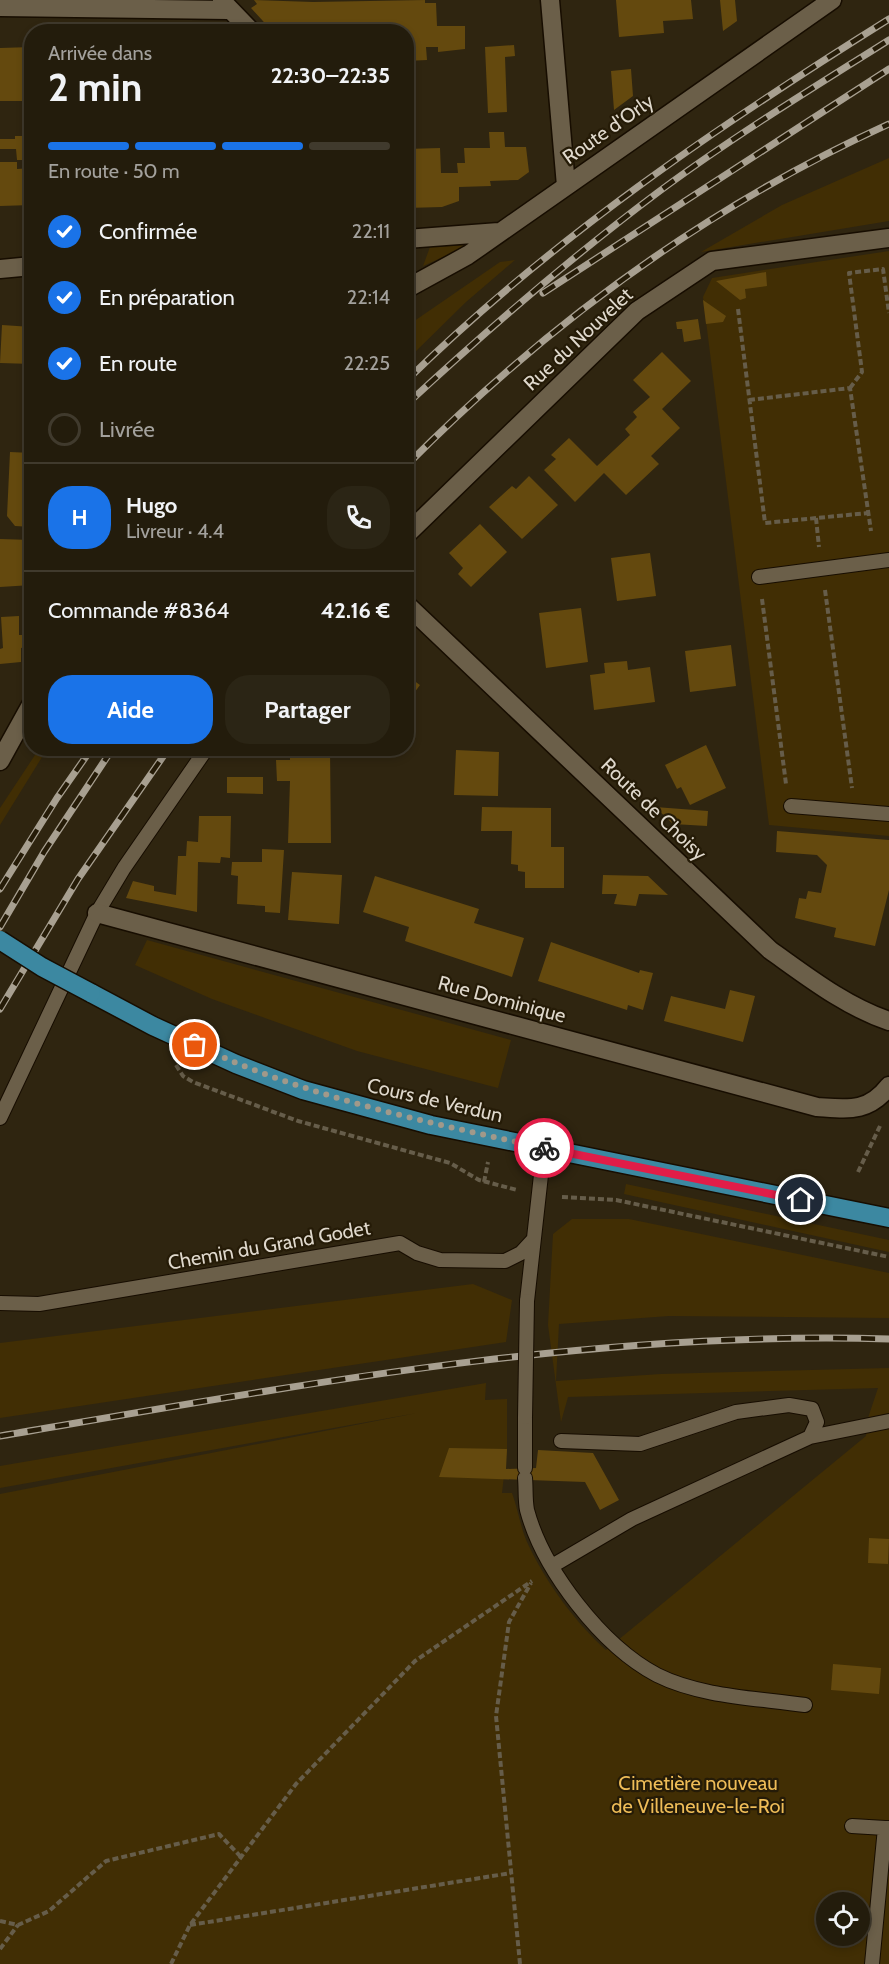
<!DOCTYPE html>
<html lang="fr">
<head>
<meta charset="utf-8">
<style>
	:root { --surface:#231c0c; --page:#2b2515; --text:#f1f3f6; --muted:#a3a19d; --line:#403a2d; --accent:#1a73e8 }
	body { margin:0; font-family:Cabin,sans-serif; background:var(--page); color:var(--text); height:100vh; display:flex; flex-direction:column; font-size:22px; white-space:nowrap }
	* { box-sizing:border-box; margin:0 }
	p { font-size:20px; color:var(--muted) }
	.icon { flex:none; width:33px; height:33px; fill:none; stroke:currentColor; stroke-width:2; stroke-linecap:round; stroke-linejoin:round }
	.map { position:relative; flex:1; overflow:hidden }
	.details { position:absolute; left:24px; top:24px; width:390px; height:732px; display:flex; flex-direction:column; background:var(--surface); border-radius:24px; box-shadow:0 3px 9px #0003,0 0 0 2px var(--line) }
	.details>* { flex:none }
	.buttons { position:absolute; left:816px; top:1892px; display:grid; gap:12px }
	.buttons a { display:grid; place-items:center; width:54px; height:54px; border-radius:50%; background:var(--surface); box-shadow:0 3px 9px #0003,0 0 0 2px var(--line); font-size:30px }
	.pin { position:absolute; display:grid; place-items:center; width:51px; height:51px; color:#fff; margin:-26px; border:3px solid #fff; border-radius:50%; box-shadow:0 2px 6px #0007 }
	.courier { position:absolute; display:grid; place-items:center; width:60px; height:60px; margin:-30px; border:4px solid #e11d48; border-radius:50%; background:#fff; color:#222; box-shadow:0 2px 8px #0007 }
	.head em { font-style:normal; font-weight:700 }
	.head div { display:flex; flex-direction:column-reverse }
	.head { display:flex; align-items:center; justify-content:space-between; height:102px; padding:0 24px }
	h1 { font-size:39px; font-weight:700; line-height:45px }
	.bar { display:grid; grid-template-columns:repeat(4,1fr); gap:9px 6px; align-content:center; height:72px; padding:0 24px }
	.bar i { height:8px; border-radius:4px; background:var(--line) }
	.bar .active { background:var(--accent) }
	.bar p { grid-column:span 4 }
	.line { display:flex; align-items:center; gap:15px; padding:0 24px; border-top:2px solid var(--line) }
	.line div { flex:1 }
	.round { display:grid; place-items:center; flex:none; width:63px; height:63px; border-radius:24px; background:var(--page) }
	ol { padding:0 24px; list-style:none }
	li { display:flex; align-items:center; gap:18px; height:66px }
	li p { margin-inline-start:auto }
	li .icon { padding:6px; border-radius:50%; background:var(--accent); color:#fff; stroke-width:4 }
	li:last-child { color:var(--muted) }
	li i { width:33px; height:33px; border:3px solid var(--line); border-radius:50% }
	.primary-button { display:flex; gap:12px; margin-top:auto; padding:12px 24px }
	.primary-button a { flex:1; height:69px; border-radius:24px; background:var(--accent); color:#fff; font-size:24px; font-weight:700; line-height:69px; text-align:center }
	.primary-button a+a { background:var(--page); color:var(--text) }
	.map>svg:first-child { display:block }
	.green { fill:#412e04; fill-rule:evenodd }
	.building { fill:#64490e }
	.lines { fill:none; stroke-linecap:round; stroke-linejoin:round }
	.lane-casing { stroke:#170d00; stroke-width:16 }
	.street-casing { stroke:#170d00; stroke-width:21 }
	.primary-casing { stroke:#170d00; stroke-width:21 }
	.path { stroke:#665d4a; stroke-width:4; stroke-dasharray:6 3; stroke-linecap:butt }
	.lane { stroke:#6b5f49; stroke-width:14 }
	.street { stroke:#6b5f49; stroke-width:18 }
	.primary { stroke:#3c88a1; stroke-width:18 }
	.rail-casing { stroke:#a8a091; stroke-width:7 }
	.rail { stroke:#251b07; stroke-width:4.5; stroke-dasharray:14; stroke-linecap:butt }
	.lane-bridge-casing { stroke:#170d00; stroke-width:16; stroke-linecap:butt }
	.primary-bridge-casing { stroke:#170d00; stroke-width:21; stroke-linecap:butt }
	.lane-bridge { stroke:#6b5f49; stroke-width:14 }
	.primary-bridge { stroke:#3c88a1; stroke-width:18 }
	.done { stroke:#a1998a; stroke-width:6; stroke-dasharray:0 10.8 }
	.route { stroke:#e11d48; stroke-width:8 }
	.labels { text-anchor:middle; stroke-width:4.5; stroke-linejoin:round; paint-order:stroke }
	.street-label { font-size:20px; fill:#dfd8cc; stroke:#251b07 }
	.park-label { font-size:20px; fill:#eebc57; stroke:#251b07 }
</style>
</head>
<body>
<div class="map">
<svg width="889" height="1964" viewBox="0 0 889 1964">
	<rect width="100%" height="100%" fill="#2f2510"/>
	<path class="green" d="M889 158V221L701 252 782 205Z
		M470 245 423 266 430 247Z
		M889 251V836L769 825 703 297 712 278Z
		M515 260 466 302 407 360V326L500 262Z
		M39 749H47L0 825V808Z
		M147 940 511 1040 498 1088 357 1051 212 999 135 965Z
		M626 1184 889 1240V1252L624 1194Z
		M572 1219H629L889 1273V1318L669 1316 559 1324 556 1381 661 1374 889 1368V1964H0V1494L417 1413 0 1488V1466L486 1383 485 1400 507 1399V1449L502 1493H512C518 1509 520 1526 527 1542 545 1581 574 1621 606 1650L866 1436 868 1418 878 1388 568 1397 561 1422 548 1325 553 1234ZM826 1902H860V1935H826Z
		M473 1284 512 1300 506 1342 0 1418V1343Z"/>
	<path class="building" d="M254 0 313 2 425 0V3H436L437 26H465V49L438 52V47H426L427 60 406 61V32H273L251 8 257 4Z
		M616 0H691L693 19 663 21 664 33 619 37Z
		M720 0H735L737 21 723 31Z
		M514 45 515 56 505 57 507 112 488 113 485 47Z
		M32 47V101H0V48Z
		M631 69 633 96 614 110 611 71Z
		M489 132H504L505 147H526L529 172 518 180 490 181 491 186 459 187V201L442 207 406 208V149L440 148 441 173H458L457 163H465L464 148H490Z
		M15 136H32V160H17L16 149H0V139H15Z
		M0 162H17V169L32 168V205L0 206Z
		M766 272 767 286 745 289 746 298 740 300 716 281Z
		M703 300 726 316 723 322 706 324Z
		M698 319 701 339 684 342 682 329H677L676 322Z
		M2 325 32 327V364L0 363Z
		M662 352 691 381 662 409 680 428 651 456 659 464 626 495 604 473 575 502 544 470 556 459 551 455 569 438 597 466 630 435 625 429 637 417 633 412 650 397 633 380Z
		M10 452 32 453V527L15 526 7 516Z
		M529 476 558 505 522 539 489 507 512 486 516 489Z
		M480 524 507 552 471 587 458 574 463 568 449 553Z
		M0 539 32 540V585L0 587Z
		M650 553 656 596 617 601 611 558Z
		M581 608 588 662 546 668 539 613Z
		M19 616V635H25L26 647 21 648V662L0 664V649L3 648 1 617Z
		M731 645 736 686 690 692 685 651Z
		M627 661 628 670 650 667 655 702 594 710 590 675 605 673 604 663Z
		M406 675 420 685 406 704Z
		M706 745 726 788 690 805 681 787 677 789 665 765Z
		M279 748H330L331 843H288L290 781H277L276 760H290V751H279Z
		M456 750 499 752 498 796 454 795Z
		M227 777H263V794L227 793Z
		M482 807 551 808V847H564V888H525V872L518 871V865L511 864 512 831H481Z
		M655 807 708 811 707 826 673 824Z
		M199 816H231L230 858 221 857 220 863 198 862 197 912 126 898 133 881 154 886V891L176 895 178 856H186L187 841 198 842Z
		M777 831 889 840V890L875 946 834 937 836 928 795 918 799 898 806 899 808 891 821 893 827 865 817 855 776 852Z
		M262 849 284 850 280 913 265 912V906L237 904 238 876 231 875 232 862H262Z
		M292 872 342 875 339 924 288 920Z
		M603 875 648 876 668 895 639 894 636 906 614 904 617 894H602Z
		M375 876 479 909 474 923 524 938 512 977 405 941 409 927 363 912Z
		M551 942 639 973 640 970 653 973 643 1010 628 1005 627 1010 538 981Z
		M730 990 755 996 743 1042 664 1021 671 996 725 1009Z
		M449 1448 507 1449 506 1469 536 1468 538 1450 593 1453 619 1500 600 1510 585 1482 439 1477Z
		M869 1538 889 1539 888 1564 868 1563Z
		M833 1664 881 1668 879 1694 831 1690Z"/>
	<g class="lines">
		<g class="lane-casing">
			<path id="lane" d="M759 577 889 560
				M791 806 889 814
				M0 1118 97 913 124 868 207 748
				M527 1301 544 1148
				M0 1303 39 1304 400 1243 417 1253 440 1260 505 1261 521 1253 533 1240
				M525 1417V1468
				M561 1441 640 1444 736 1412 789 1405 812 1409 817 1422 810 1437
				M525 1478C526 1488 525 1500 527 1510 543 1570 602 1646 657 1675 701 1697 757 1698 805 1705
				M552 1566 632 1519 810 1437 889 1421
				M852 1826 885 1828
				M872 1964 885 1828H889"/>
		</g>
		<g class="street-casing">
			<path id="street" d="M550 0 566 186
				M222 1 252 32
				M0 7 228 10
				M406 239 499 232
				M0 269 32 266
				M406 289 468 255 832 0
				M406 535 637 311 712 261 889 238
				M406 604 770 950C808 977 845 1006 889 1021
				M0 761 32 703
				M97 913 817 1107C848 1109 868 1113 889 1086"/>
		</g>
		<g class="primary-casing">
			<path id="primary" d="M91 993 153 1026 236 1064 303 1090 431 1125 889 1218"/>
		</g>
		<path class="path" d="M738 309 765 523 868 513
			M850 388 862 372 849 273 883 269 889 313
			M749 400 850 388 871 531
			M816 518 819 547
			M825 590 852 788
			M762 599 786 784
			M176 1065 183 1076 193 1082 298 1121 450 1163 479 1180 517 1190
			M858 1172 880 1126
			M484 1182 488 1162
			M562 1197 616 1200 889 1257
			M0 1921 18 1925 49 1911 106 1861 219 1834 241 1857
			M190 1925 511 1873
			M0 1949 18 1925
			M171 1964 190 1925 296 1784 415 1661 532 1581
			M520 1964 496 1716 509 1622 531 1583"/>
		<use href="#lane" class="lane"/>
		<use href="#street" class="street"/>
		<use href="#primary" class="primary"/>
		<g class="rail-casing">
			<path id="rail" d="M543 293 889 69
				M406 381C551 239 718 126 889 19
				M406 405C487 330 569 259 657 193 731 138 811 89 889 40
				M406 466C546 325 708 206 889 124
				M0 889 57 798 92 748
				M0 927 44 852 113 748
				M0 1009 78 879 169 748
				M0 1436C294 1386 589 1330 889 1339"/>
		</g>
		<use href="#rail" class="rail"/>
		<g class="lane-bridge-casing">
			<path id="lane-bridge" d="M525 1417 527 1301"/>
		</g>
		<g class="primary-bridge-casing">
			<path id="primary-bridge" d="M0 940 42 967 91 993"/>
		</g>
		<use href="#lane-bridge" class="lane-bridge"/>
		<use href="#primary-bridge" class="primary-bridge"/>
	</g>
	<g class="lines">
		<path class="done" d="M195 1045C310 1098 421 1121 544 1148"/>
		<path class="route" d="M544 1148 801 1200"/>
	</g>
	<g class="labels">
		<g class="street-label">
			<text transform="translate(608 129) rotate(-35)" y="7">Route d'Orly</text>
			<text transform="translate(578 339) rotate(-43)" y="7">Rue du Nouvelet</text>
			<text transform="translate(654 809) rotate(44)" y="7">Route de Choisy</text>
			<text transform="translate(502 999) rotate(15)" y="7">Rue Dominique</text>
			<text transform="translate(435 1100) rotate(13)" y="7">Cours de Verdun</text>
			<text transform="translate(269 1245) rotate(-10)" y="7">Chemin du Grand Godet</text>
		</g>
		<g class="park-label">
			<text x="698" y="1790">Cimetière nouveau<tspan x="698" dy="23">de Villeneuve-le-Roi</tspan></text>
		</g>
	</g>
</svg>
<div class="buttons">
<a><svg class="icon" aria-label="locate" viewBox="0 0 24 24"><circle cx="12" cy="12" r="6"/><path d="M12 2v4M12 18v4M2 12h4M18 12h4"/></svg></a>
</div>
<div class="pin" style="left:195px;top:1045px;background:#ea580c"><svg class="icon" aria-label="bag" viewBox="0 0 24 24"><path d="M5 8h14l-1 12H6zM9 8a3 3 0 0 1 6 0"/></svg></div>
<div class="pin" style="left:801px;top:1200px;background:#1f2937"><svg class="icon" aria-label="home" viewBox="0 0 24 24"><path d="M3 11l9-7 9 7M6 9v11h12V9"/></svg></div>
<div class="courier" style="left:544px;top:1148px"><svg class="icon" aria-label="bike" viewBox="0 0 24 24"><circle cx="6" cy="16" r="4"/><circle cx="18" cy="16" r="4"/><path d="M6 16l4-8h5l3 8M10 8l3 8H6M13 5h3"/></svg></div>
<section class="details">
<div class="head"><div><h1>2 min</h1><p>Arrivée dans</p></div><em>22:30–22:35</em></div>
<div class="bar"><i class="active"></i><i class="active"></i><i class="active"></i><i></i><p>En route · 50 m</p></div>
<ol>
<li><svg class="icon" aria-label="check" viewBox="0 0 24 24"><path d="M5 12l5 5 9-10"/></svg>Confirmée<p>22:11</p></li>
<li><svg class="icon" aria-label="check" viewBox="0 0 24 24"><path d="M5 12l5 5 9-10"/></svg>En préparation<p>22:14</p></li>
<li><svg class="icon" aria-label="check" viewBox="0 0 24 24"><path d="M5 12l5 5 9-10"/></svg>En route<p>22:25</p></li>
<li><i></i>Livrée</li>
</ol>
<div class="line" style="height:108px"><b class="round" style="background:var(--accent);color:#fff">H</b><div><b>Hugo</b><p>Livreur · 4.4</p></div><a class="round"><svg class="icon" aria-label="phone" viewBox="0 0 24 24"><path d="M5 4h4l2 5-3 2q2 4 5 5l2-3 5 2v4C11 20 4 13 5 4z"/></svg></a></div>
<div class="line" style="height:78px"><div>Commande #8364</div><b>42.16 €</b></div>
<div class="primary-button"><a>Aide</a><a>Partager</a></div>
</section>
</div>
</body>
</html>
